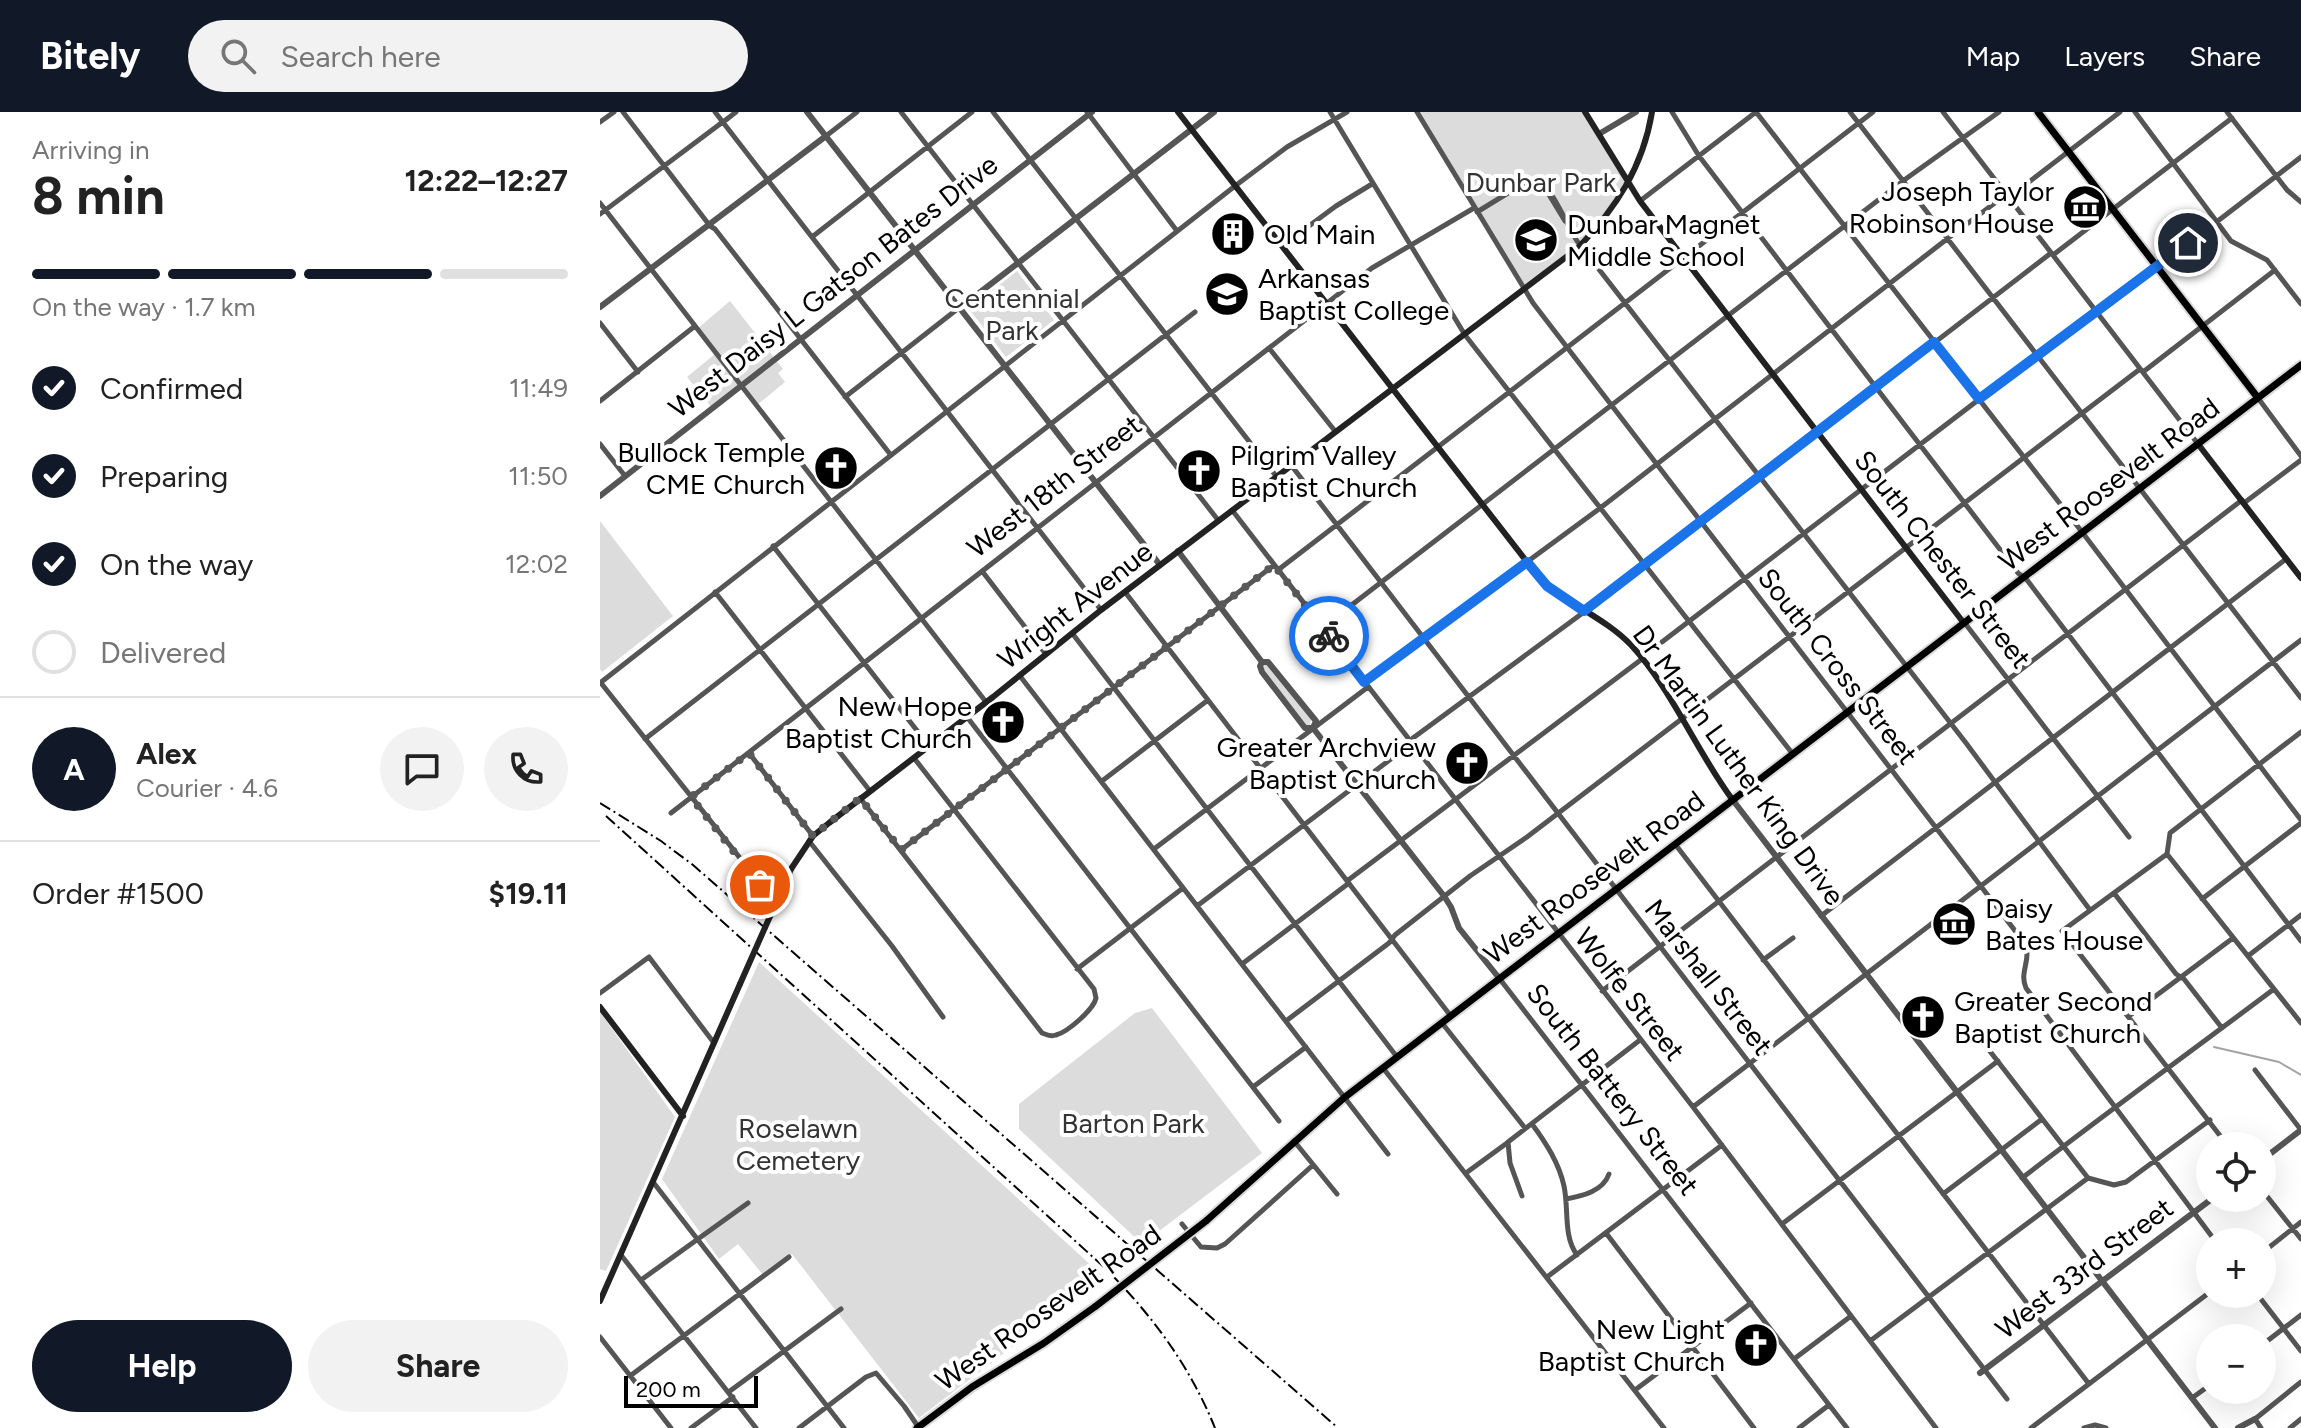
<!DOCTYPE html>
<html lang="en">
<head>
<meta charset="utf-8">
<style>
	:root { --surface:#fff; --page:#f2f2f2; --text:#222; --muted:#767676; --line:#e0e0e0; --accent:#111827 }
	body { margin:0; font-family:Figtree,sans-serif; background:var(--page); color:var(--text); height:100vh; display:flex; flex-direction:column; font-size:30px; white-space:nowrap }
	* { box-sizing:border-box; margin:0 }
	p { font-size:26px; color:var(--muted) }
	.icon { flex:none; width:44px; height:44px; fill:none; stroke:currentColor; stroke-width:2; stroke-linecap:round; stroke-linejoin:round }
	.map { position:relative; flex:1; overflow:hidden }
	.drawer { display:flex; flex-direction:column; background:var(--surface); width:600px }
	.drawer>* { flex:none }
	.buttons { position:absolute; left:1596px; top:1020px; display:grid; gap:16px }
	.buttons a { display:grid; place-items:center; width:80px; height:80px; border-radius:50%; background:var(--surface); box-shadow:0 8px 32px #0002; font-size:40px }
	.scale { position:absolute; left:24px; bottom:20px; width:134px; box-sizing:border-box; padding-left:8px; border:4px solid #000; border-top:0; font-size:22px; line-height:28px; white-space:nowrap; color:#000; -webkit-text-stroke:6px #fff; paint-order:stroke }
	.pin { position:absolute; display:grid; place-items:center; width:68px; height:68px; color:#fff; margin:-34px; border:4px solid #fff; border-radius:50%; box-shadow:0 2px 8px #0007 }
	.courier { position:absolute; display:grid; place-items:center; width:80px; height:80px; margin:-40px; border:6px solid #1a73e8; border-radius:50%; background:#fff; color:#222; box-shadow:0 2px 10px #0007 }
	.headline em { font-style:normal; font-weight:700 }
	.headline div { display:flex; flex-direction:column-reverse }
	.headline { display:flex; align-items:center; justify-content:space-between; height:136px; padding:0 32px }
	h1 { font-size:52px; font-weight:700; line-height:60px }
	.bar { display:grid; grid-template-columns:repeat(4,1fr); gap:12px 8px; align-content:center; height:96px; padding:0 32px }
	.bar i { height:10px; border-radius:6px; background:var(--line) }
	.bar .current { background:var(--accent) }
	.bar p { grid-column:span 4 }
	.line { display:flex; align-items:center; gap:20px; padding:0 32px; border-top:2px solid var(--line) }
	.line div { flex:1 }
	.round { display:grid; place-items:center; flex:none; width:84px; height:84px; border-radius:42px; background:var(--page) }
	ol { padding:0 32px; list-style:none }
	li { display:flex; align-items:center; gap:24px; height:88px }
	li p { margin-inline-start:auto }
	li .icon { padding:8px; border-radius:50%; background:var(--accent); color:#fff; stroke-width:4 }
	li:last-child { color:var(--muted) }
	li i { width:44px; height:44px; border:4px solid var(--line); border-radius:50% }
	.primary-button { display:flex; gap:16px; margin-top:auto; padding:16px 32px }
	.primary-button a { flex:1; height:92px; border-radius:48px; background:var(--accent); color:#fff; font-size:32px; font-weight:700; line-height:92px; text-align:center }
	.primary-button a+a { background:var(--page); color:var(--text) }
	header { display:flex; align-items:center; gap:48px; box-sizing:border-box; height:112px; padding:0 40px; background:var(--accent); color:#fff }
	header strong { font-size:38px }
	nav { display:flex; gap:44px; margin-inline-start:auto; font-size:28px }
	.search { width:560px; height:72px; background:var(--page); display:flex; align-items:center; gap:20px; box-sizing:border-box; padding:0 28px; border-radius:44px; color:var(--muted); font-size:30px }
	main { display:flex; flex:1; min-height:0 }
	.map>svg:first-child { display:block }
	.green { fill:#dcdcdc }
	.lines { fill:none; stroke-linecap:round; stroke-linejoin:round }
	.stream { stroke:#a3a3a3; stroke-width:2 }
	.primary-casing { stroke:#dbdbdb; stroke-width:11 }
	.minor { stroke:#555; stroke-width:5 }
	.tertiary { stroke:#555; stroke-width:6 }
	.secondary { stroke:#222; stroke-width:6 }
	.primary { stroke:#000; stroke-width:7 }
	.rail { stroke:#000; stroke-width:2; stroke-dasharray:12 4 2 4; stroke-linecap:butt }
	.primary-bridge-casing { stroke:#dbdbdb; stroke-width:11; stroke-linecap:butt }
	.minor-bridge { stroke:#555; stroke-width:5 }
	.secondary-bridge { stroke:#222; stroke-width:6 }
	.primary-bridge { stroke:#000; stroke-width:7 }
	.done { stroke:#595959; stroke-width:8; stroke-dasharray:0 14.4 }
	.route { stroke:#1a73e8; stroke-width:10 }
	.labels { text-anchor:middle; stroke-width:8; stroke-linejoin:round; paint-order:stroke }
	.park-label { font-size:28px; fill:#333; stroke:#fff }
	.poi-label { font-size:28px; fill:#000; stroke:#fff; text-anchor:start }
	.street-label { font-size:28px; fill:#000; stroke:#fff }
</style>
</head>
<body>
<header>
<strong>Bitely</strong>
<div class="search"><svg class="icon" aria-label="search" viewBox="0 0 24 24"><circle cx="10" cy="10" r="6"/><path d="M15 15l6 6"/></svg>Search here</div>
<nav><a>Map</a><a>Layers</a><a>Share</a></nav>
</header>
<main>
<section class="drawer">
<div class="headline"><div><h1>8 min</h1><p>Arriving in</p></div><em>12:22–12:27</em></div>
<div class="bar"><i class="current"></i><i class="current"></i><i class="current"></i><i></i><p>On the way · 1.7 km</p></div>
<ol>
<li><svg class="icon" aria-label="check" viewBox="0 0 24 24"><path d="M5 12l5 5 9-10"/></svg>Confirmed<p>11:49</p></li>
<li><svg class="icon" aria-label="check" viewBox="0 0 24 24"><path d="M5 12l5 5 9-10"/></svg>Preparing<p>11:50</p></li>
<li><svg class="icon" aria-label="check" viewBox="0 0 24 24"><path d="M5 12l5 5 9-10"/></svg>On the way<p>12:02</p></li>
<li><i></i>Delivered</li>
</ol>
<div class="line" style="height:144px"><b class="round" style="background:var(--accent);color:#fff">A</b><div><b>Alex</b><p>Courier · 4.6</p></div><a class="round"><svg class="icon" aria-label="chat" viewBox="0 0 24 24"><path d="M4 5h16v11H9l-5 4z"/></svg></a><a class="round"><svg class="icon" aria-label="phone" viewBox="0 0 24 24"><path d="M5 4h4l2 5-3 2q2 4 5 5l2-3 5 2v4C11 20 4 13 5 4z"/></svg></a></div>
<div class="line" style="height:104px"><div>Order #1500</div><b>$19.11</b></div>
<div class="primary-button"><a>Help</a><a>Share</a></div>
</section>
<div class="map">
<svg width="1701" height="1316" viewBox="0 0 1701 1316">
	<rect width="100%" height="100%" fill="#fff"/>
	<path class="green" d="M816 0H986L1028 72 981 133 924 178Z
		M417 159 454 208 406 245 369 197Z
		M130 189 183 257 178 261 185 270 156 294 140 274 112 296 87 265 115 242 97 217Z
		M0 409 73 504 2 560 0 557Z
		M666 552 711 607 710 613 707 614 663 557V553Z
		M159 850 504 1165 319 1306 192 1142 163 1163 138 1132 119 1147 62 1067Z
		M552 896 662 1041 542 1132 419 1017V992L535 901Z
		M0 900 75 1005 6 1159 0 1157Z"/>
	<g class="lines">
		<path class="stream" d="M1614 935 1679 950 1701 963"/>
		<g class="primary-casing">
			<path id="primary" d="M1438 0 1658 286
				M606 1109 745 985 1701 253
				M317 1316 372 1275 444 1231 496 1194"/>
		</g>
		<path class="minor" d="M23 0 110 114 115 117 290 342
			M115 0 501 498
			M301 0 618 408
			M393 0 676 364
			M487 0 577 119
			M730 0 865 223 1192 641
			M817 0 933 191 1426 833C1431 848 1419 861 1426 876L1616 1130
			M1072 0 1099 44 1418 461 1427 468 1701 829
			M1156 0 1482 420 1701 708
			M1250 0 1701 586
			M1343 0 1598 332
			M1535 0 1631 129 1667 148 1701 192
			M1627 0 1687 78 1701 90
			M127 7 136 0
			M0 10 14 0
			M226 24 257 0
			M948 81 965 109
			M1040 89 1156 0
			M0 91 386 590
			M877 100 926 70C931 68 934 66 939 69 952 76 968 115 977 129L1366 631 1490 798
			M0 102 120 12
			M212 125 372 0
			M682 134 736 94 772 72
			M1453 143 1632 6
			M0 211 38 260
			M669 236 735 319
			M1543 260 1675 158
			M245 285 360 195
			M1658 286 1701 344
			M0 289 95 214
			M0 332 25 364
			M691 353 1407 1287
			M1644 391 1701 348
			M632 398 1093 995 1336 1316
			M173 434 329 634
			M678 458 1273 0
			M382 459 445 541
			M115 480 270 679
			M525 480 850 903
			M1364 510 1529 725
			M723 515 1307 66 1399 0
			M472 521 797 945
			M1062 530 1433 246 1493 200 1502 198 1519 185 1701 45
			M420 564 788 1042
			M764 570 999 397 1347 127 1404 84 1412 83 1520 0
			M0 571 635 74 687 35 747 0
			M1 571 167 780
			M367 605 679 1009
			M45 627 595 200
			M149 641 213 724
			M502 669 608 588
			M260 686 442 921C448 923 450 925 456 923 468 920 494 897 496 886L494 877 314 646
			M71 701 772 156 874 96
			M209 729 292 834 343 905
			M1075 732 1489 1272
			M554 737 768 575
			M301 738 674 453
			M1567 742 1701 911
			M747 769 1042 547
			M1514 781 1576 862 1584 867 1622 916
			M1602 787 1701 711
			M597 794 808 634 813 626 980 503 1451 141
			M1221 804 1686 447
			M1648 844 1701 803
			M1163 848 1193 826
			M642 852 749 771
			M477 857 583 776
			M899 866 1247 1316
			M1002 879 1642 388
			M0 881 49 845 114 931
			M1529 904 1633 826
			M686 909 789 831 795 823 870 764 927 725 1540 257
			M842 911 925 1016
			M1382 929 1488 1066
			M783 956 1064 1316
			M1655 958 1701 1018
			M653 975 706 935
			M1093 995 1701 528
			M932 1012C946 1031 959 1051 964 1074 969 1097 963 1124 977 1143
			M694 1029 737 1082
			M1628 1034 1462 819 1567 742 1570 721 1701 620
			M866 1061 907 1031
			M1422 1066C1505 1002 1590 940 1674 877
			M1488 1066 1514 1073 1526 1070 1610 1008
			M53 1070 244 1316
			M1662 1078 1701 1127
			M1343 1082 1442 1007
			M922 1084 910 1051 908 1030 1040 928
			M966 1087C983 1084 1003 1079 1009 1062
			M582 1112 601 1135 617 1136 625 1132 713 1053
			M1182 1112 1398 949
			M1006 1121 1154 1316
			M1662 1141 1701 1110
			M21 1143 156 1316
			M947 1165 1122 1033
			M41 1168 148 1091
			M1657 1182 1701 1239
			M0 1225 71 1316
			M1270 1229 1488 1066
			M1662 1233 1701 1203
			M1194 1247 1251 1204
			M30 1264 189 1145
			M1035 1278 1151 1191
			M130 1279 241 1197
			M1592 1286 1610 1273
			M91 1316 133 1285
			M199 1316 266 1265 276 1261 304 1294 319 1316
			M1199 1316 1229 1293
			M1431 1316 1610 1180
			M1484 1316 1495 1313 1506 1316
			M1661 1316 1655 1307 1701 1270
			M1690 1316 1701 1307"/>
		<path class="tertiary" d="M207 0 560 453
			M999 22 1036 0
			M0 195 226 24
			M361 195 614 0
			M0 384 492 0
			M578 439 662 550 660 554 662 560 705 616H713L844 784 851 795 859 816 899 866
			M662 550H668L716 609 713 616
			M1132 687 1615 1316
			M1662 1048 1701 1018
			M1380 1261 1613 1086
			M1638 1316 1655 1307"/>
		<path class="secondary" d="M578 0 934 459C962 491 1002 503 1031 533 1071 576 1097 640 1132 687
			M985 0 1040 89 1363 510
			M1598 332 1701 466
			M191 757 213 724 229 711 393 585 501 498 978 136C1016 96 1043 55 1052 0
			M0 895 83 1004
			M0 1189 140 872"/>
		<use href="#primary" class="primary"/>
		<path class="rail" d="M0 691 61 729 93 753 738 1316
			M6 704 505 1156C552 1203 590 1254 615 1316"/>
		<g class="primary-bridge-casing">
			<path id="primary-bridge" d="M496 1194 606 1109"/>
		</g>
		<path class="minor-bridge" d="M120 12 127 7"/>
		<path class="secondary-bridge" d="M140 872 191 757"/>
		<use href="#primary-bridge" class="primary-bridge"/>
	</g>
	<g class="lines">
		<path class="done" d="M160 773 91 685 149 641 213 724 260 686 301 738 674 453 729 524"/>
		<path class="route" d="M729 524 764 570 927 450 947 474 984 499 1334 230 1379 287 1588 131"/>
	</g>
	<defs>
		<g id="museum-disc" transform="scale(2.3)"><circle r="9.5" fill="#000" stroke="#fff"/><path d="M0-6L6-3V-2H-6V-3ZM-5-1h2V3h-2ZM-1-1h2V3h-2ZM3-1h2V3H3ZM-6 4H6V6H-6Z" fill="#fff"/></g>
		<g id="building-disc" transform="scale(2.3)"><circle r="9.5" fill="#000" stroke="#fff"/><path d="M-4-6H4V6H1V3H-1V6H-4ZM-2.5-4.3h1.7v1.8h-1.7ZM.8-4.3h1.7v1.8H.8ZM-2.5-1h1.7V.8h-1.7ZM.8-1h1.7V.8H.8Z" fill="#fff"/></g>
		<g id="school-disc" transform="scale(2.3)"><circle r="9.5" fill="#000" stroke="#fff"/><path d="M0-5L7-2L0 1L-7-2ZM-4 1L0 2.5L4 1V4Q0 6-4 4Z" fill="#fff"/></g>
		<g id="university-disc" transform="scale(2.3)"><circle r="9.5" fill="#000" stroke="#fff"/><path d="M0-5L7-2L0 1L-7-2ZM-4 1L0 2.5L4 1V4Q0 6-4 4Z" fill="#fff"/></g>
		<g id="church-disc" transform="scale(2.3)"><circle r="9.5" fill="#000" stroke="#fff"/><path d="M-1.2-6h2.4v3.5h3.3v2.4h-3.3V6h-2.4V-.1h-3.3v-2.4h3.3Z" fill="#fff"/></g>
	</defs>
	<g fill-rule="evenodd">
		<use href="#museum-disc" x="1485" y="95"/>
		<use href="#building-disc" x="633" y="122"/>
		<use href="#school-disc" x="936" y="128"/>
		<use href="#university-disc" x="627" y="182"/>
		<use href="#church-disc" x="236" y="356"/>
		<use href="#church-disc" x="599" y="359"/>
		<use href="#church-disc" x="403" y="610"/>
		<use href="#church-disc" x="867" y="651"/>
		<use href="#museum-disc" x="1354" y="812"/>
		<use href="#church-disc" x="1323" y="905"/>
		<use href="#church-disc" x="1156" y="1233"/>
	</g>
	<g class="labels">
		<g class="park-label">
			<text x="941" y="80">Dunbar Park</text>
			<text x="412" y="196">Centennial<tspan x="412" dy="32">Park</tspan></text>
			<text x="533" y="1021">Barton Park</text>
			<text x="198" y="1026">Roselawn<tspan x="198" dy="32">Cemetery</tspan></text>
		</g>
		<g class="poi-label">
			<text x="1454" y="89" text-anchor="end">Joseph Taylor<tspan x="1454" dy="32">Robinson House</tspan></text>
			<text x="967" y="122">Dunbar Magnet<tspan x="967" dy="32">Middle School</tspan></text>
			<text x="664" y="132">Old Main</text>
			<text x="658" y="176">Arkansas<tspan x="658" dy="32">Baptist College</tspan></text>
			<text x="205" y="350" text-anchor="end">Bullock Temple<tspan x="205" dy="32">CME Church</tspan></text>
			<text x="630" y="353">Pilgrim Valley<tspan x="630" dy="32">Baptist Church</tspan></text>
			<text x="372" y="604" text-anchor="end">New Hope<tspan x="372" dy="32">Baptist Church</tspan></text>
			<text x="836" y="645" text-anchor="end">Greater Archview<tspan x="836" dy="32">Baptist Church</tspan></text>
			<text x="1385" y="806">Daisy<tspan x="1385" dy="32">Bates House</tspan></text>
			<text x="1354" y="899">Greater Second<tspan x="1354" dy="32">Baptist Church</tspan></text>
			<text x="1125" y="1227" text-anchor="end">New Light<tspan x="1125" dy="32">Baptist Church</tspan></text>
		</g>
		<g class="street-label">
			<text transform="translate(233 174) rotate(-38)" y="10">West Daisy L Gatson Bates Drive</text>
			<text transform="translate(1509 372) rotate(-37)" y="10">West Roosevelt Road</text>
			<text transform="translate(454 374) rotate(-38)" y="10">West 18th Street</text>
			<text transform="translate(1343 447) rotate(52)" y="10">South Chester Street</text>
			<text transform="translate(475 493) rotate(-38)" y="10">Wright Avenue</text>
			<text transform="translate(1238 554) rotate(52)" y="10">South Cross Street</text>
			<text transform="translate(1139 653) rotate(54)" y="10">Dr Martin Luther King Drive</text>
			<text transform="translate(994 765) rotate(-37)" y="10">West Roosevelt Road</text>
			<text transform="translate(1109 865) rotate(52)" y="10">Marshall Street</text>
			<text transform="translate(1030 882) rotate(52)" y="10">Wolfe Street</text>
			<text transform="translate(1013 977) rotate(52)" y="10">South Battery Street</text>
			<text transform="translate(1484 1156) rotate(-37)" y="10">West 33rd Street</text>
			<text transform="translate(448 1195) rotate(-35)" y="10">West Roosevelt Road</text>
		</g>
	</g>
</svg>
<div class="buttons">
<a><svg class="icon" aria-label="locate" viewBox="0 0 24 24"><circle cx="12" cy="12" r="6"/><path d="M12 2v4M12 18v4M2 12h4M18 12h4"/></svg></a>
<a>+</a>
<a>−</a>
</div>
<div class="scale">200 m</div>
<div class="pin" style="left:160px;top:773px;background:#ea580c"><svg class="icon" aria-label="bag" viewBox="0 0 24 24"><path d="M5 8h14l-1 12H6zM9 8a3 3 0 0 1 6 0"/></svg></div>
<div class="pin" style="left:1588px;top:131px;background:#1f2937"><svg class="icon" aria-label="home" viewBox="0 0 24 24"><path d="M3 11l9-7 9 7M6 9v11h12V9"/></svg></div>
<div class="courier" style="left:729px;top:524px"><svg class="icon" aria-label="bike" viewBox="0 0 24 24"><circle cx="6" cy="16" r="4"/><circle cx="18" cy="16" r="4"/><path d="M6 16l4-8h5l3 8M10 8l3 8H6M13 5h3"/></svg></div>
</div>
</main>
</body>
</html>
